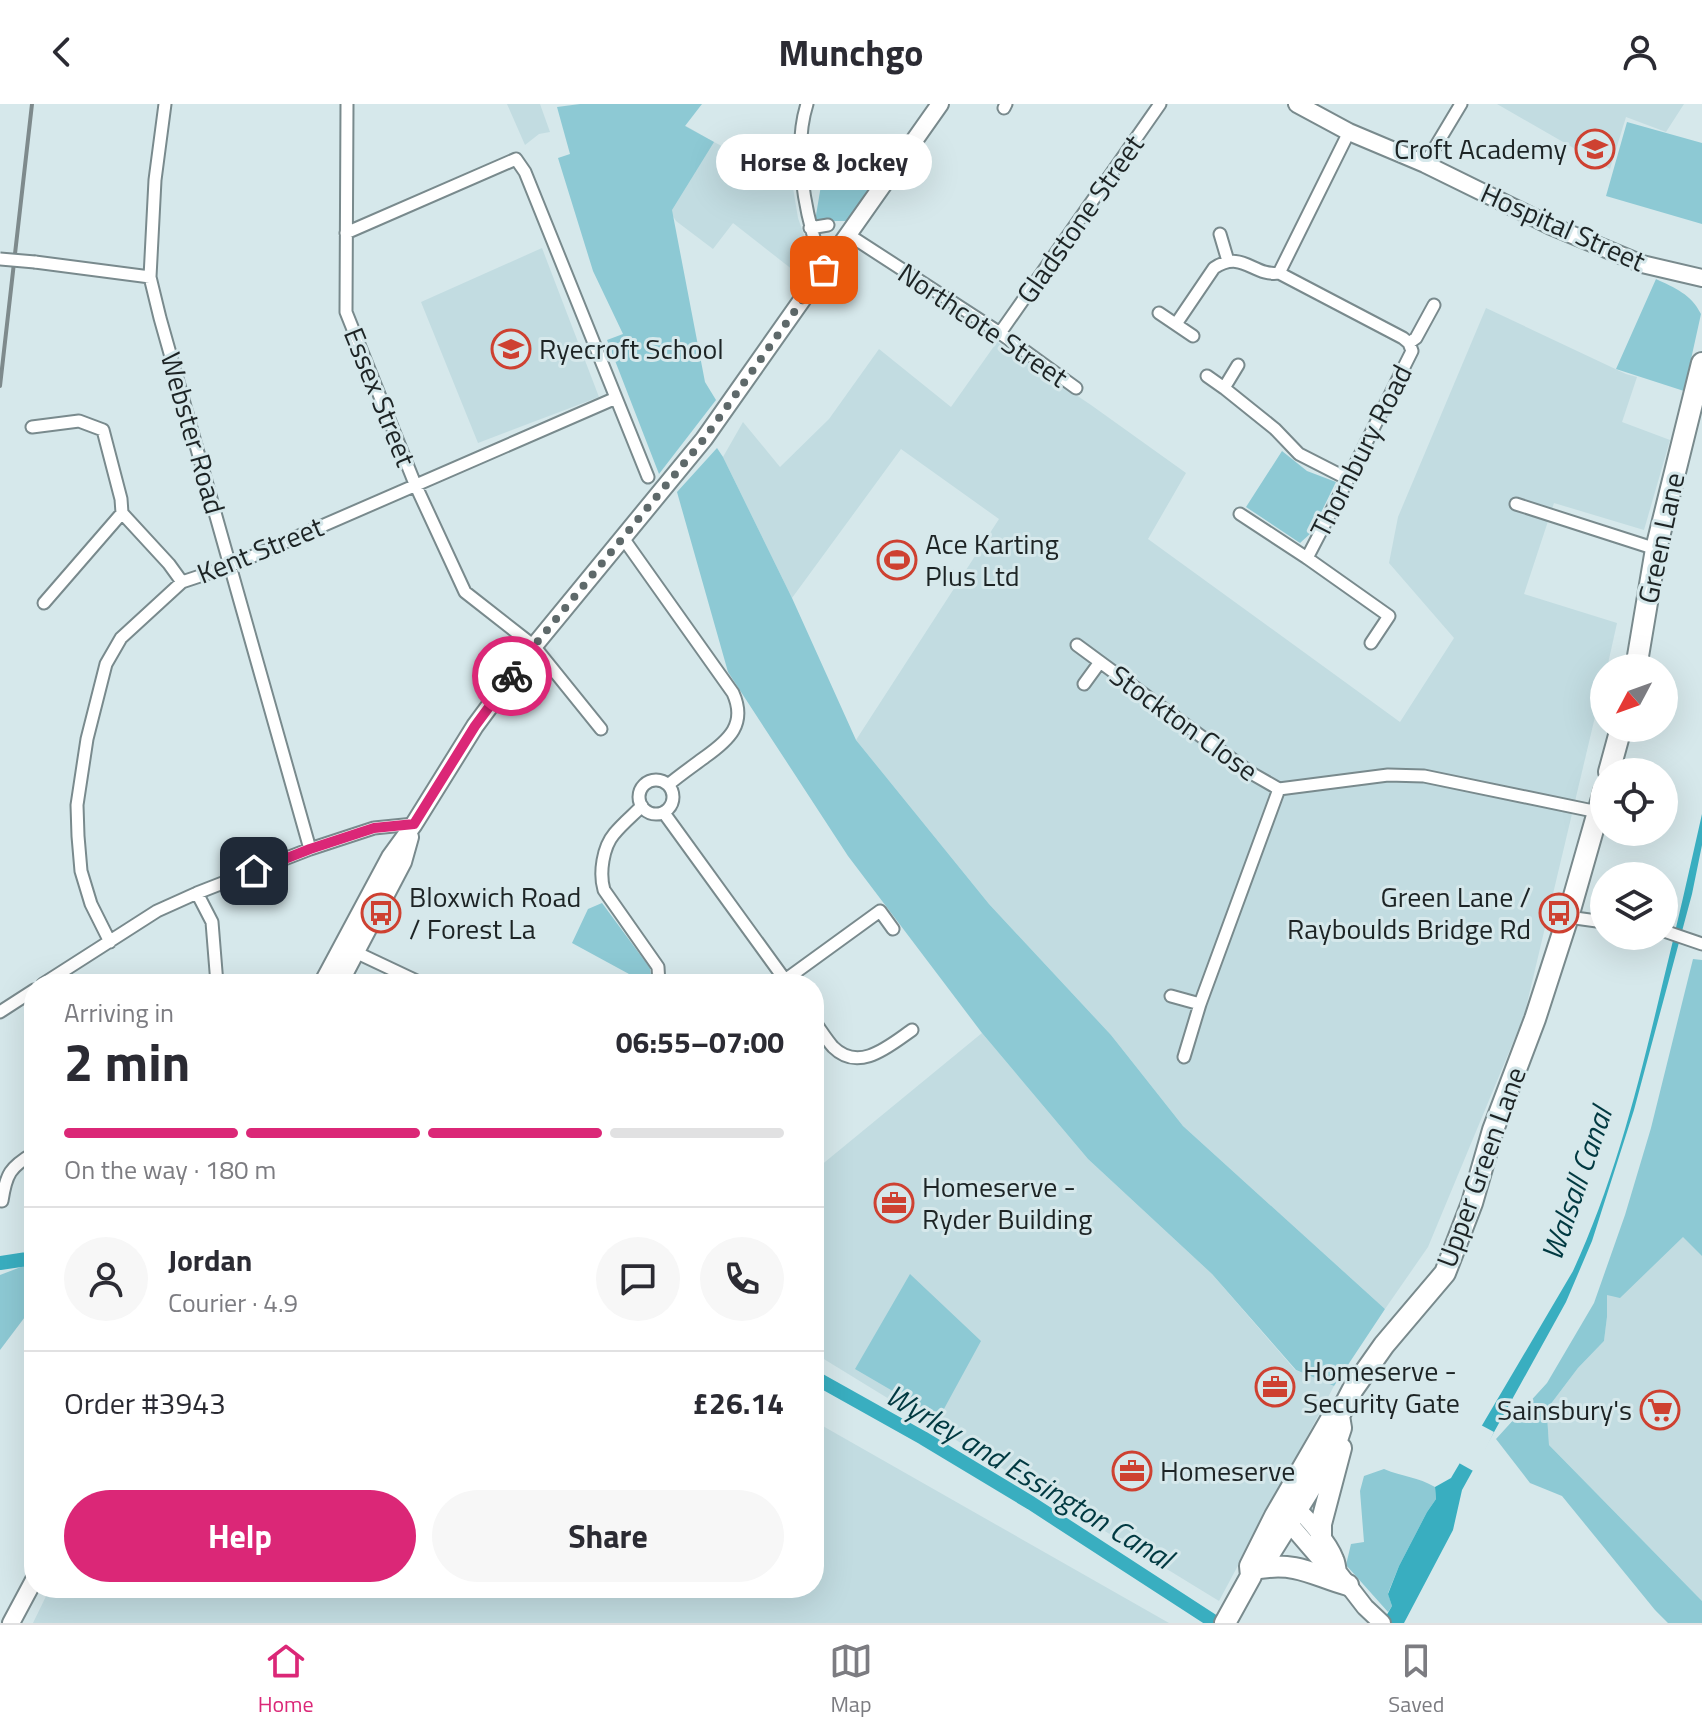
<!DOCTYPE html>
<html lang="en">
<head>
<meta charset="utf-8">
<style>
	:root { --surface:#fff; --page:#f7f7f7; --text:#2b2b33; --muted:#7c7c81; --line:#e1e1e2; --accent:#db2777 }
	body { margin:0; font-family:"Titillium Web",sans-serif; background:var(--page); color:var(--text); height:100vh; display:flex; flex-direction:column; font-size:30px; white-space:nowrap }
	* { box-sizing:border-box; margin:0 }
	p { font-size:26px; color:var(--muted) }
	.icon { flex:none; width:44px; height:44px; fill:none; stroke:currentColor; stroke-width:2; stroke-linecap:round; stroke-linejoin:round }
	.map { position:relative; flex:1; overflow:hidden }
	.details { position:absolute; left:24px; top:870px; width:800px; height:624px; display:flex; flex-direction:column; background:var(--surface); border-radius:32px; box-shadow:0 8px 32px #0002 }
	.details>* { flex:none }
	.needle { width:52px; rotate:229deg }
	.buttons { position:absolute; left:1590px; top:550px; display:grid; gap:16px }
	.buttons a { display:grid; place-items:center; width:88px; height:88px; border-radius:50%; background:var(--surface); box-shadow:0 8px 32px #0002; font-size:40px }
	.pin { position:absolute; display:grid; place-items:center; width:68px; height:68px; color:#fff; margin:-34px; border-radius:16px; box-shadow:0 4px 12px #0006 }
	.courier { position:absolute; display:grid; place-items:center; width:80px; height:80px; margin:-40px; border:6px solid #db2777; border-radius:50%; background:#fff; color:#222; box-shadow:0 2px 10px #0007 }
	.bubble { position:absolute; height:56px; border-radius:28px; background:var(--surface); box-shadow:0 8px 32px #0002; font-size:26px; font-weight:700; line-height:56px; text-align:center }
	.headline em { font-style:normal; font-weight:700 }
	.headline div { display:flex; flex-direction:column-reverse }
	.headline { display:flex; align-items:center; justify-content:space-between; height:136px; padding:0 40px }
	h1 { font-size:52px; font-weight:700; line-height:60px }
	.bar { display:grid; grid-template-columns:repeat(4,1fr); gap:12px 8px; align-content:center; height:96px; padding:0 40px }
	.bar i { height:10px; border-radius:6px; background:var(--line) }
	.bar .current { background:var(--accent) }
	.bar p { grid-column:span 4 }
	.line { display:flex; align-items:center; gap:20px; padding:0 40px; border-top:2px solid var(--line) }
	.line div { flex:1 }
	.round { display:grid; place-items:center; flex:none; width:84px; height:84px; border-radius:42px; background:var(--page) }
	.button { display:flex; gap:16px; margin-top:auto; padding:16px 40px }
	.button a { flex:1; height:92px; border-radius:48px; background:var(--accent); color:#fff; font-size:32px; font-weight:700; line-height:92px; text-align:center }
	.button a+a { background:var(--page); color:var(--text) }
	header { display:flex; justify-content:space-between; align-items:center; height:104px; padding:0 40px; background:var(--surface); font-size:36px; font-weight:700 }
	.tabs { display:flex; justify-content:space-around; align-items:center; height:112px; border-top:2px solid var(--line); background:var(--surface); font-size:22px; color:var(--muted) }
	.tabs a { display:grid; justify-items:center; gap:4px }
	.tabs .current { color:var(--accent) }
	.map>svg:first-child { display:block }
	.built { fill:#c2dce1 }
	.green { fill:#8dc9d4 }
	.water { fill:#39aec0 }
	.pier { fill:#d6e8eb }
	.lines { fill:none; stroke-linecap:round; stroke-linejoin:round }
	.canal { stroke:#39aec0; stroke-width:14 }
	.street-casing { stroke:#798a8d; stroke-width:15 }
	.secondary-casing { stroke:#798a8d; stroke-width:20 }
	.highway-casing { stroke:#798a8d; stroke-width:24 }
	.street { stroke:#fff; stroke-width:11 }
	.secondary { stroke:#fff; stroke-width:16 }
	.highway { stroke:#fff; stroke-width:20 }
	.rail { stroke:#7e8a8c; stroke-width:4 }
	.street-bridge-casing { stroke:#798a8d; stroke-width:15; stroke-linecap:butt }
	.street-bridge { stroke:#fff; stroke-width:11 }
	.done { stroke:#5e696a; stroke-width:8; stroke-dasharray:0 14.4 }
	.route { stroke:#db2777; stroke-width:10 }
	.labels { text-anchor:middle; stroke-width:6; stroke-linejoin:round; paint-order:stroke }
	.poi-label { font-size:28px; fill:#1d2425; stroke:#d6e8eb; text-anchor:start }
	.street-label { font-size:28px; fill:#1d2425; stroke:#d6e8eb }
	.water-label { font-size:30px; font-style:italic; fill:#013941; stroke:#d6e8eb }
</style>
</head>
<body>
<header><svg class="icon" aria-label="back" viewBox="0 0 24 24"><path d="M15 5l-7 7 7 7"/></svg>Munchgo<svg class="icon" aria-label="person" viewBox="0 0 24 24"><circle cx="12" cy="8" r="4"/><path d="M4 21q1-7 8-7t8 7"/></svg></header>
<div class="map">
<svg width="1702" height="1519" viewBox="0 0 1702 1519">
	<rect width="100%" height="100%" fill="#d6e8eb"/>
	<path class="built" d="M507 0H540L550 28 539 30 525 41Z
		M1497 0H1684L1666 28 1626 13 1610 65Z
		M658 6 714 38 792 78 798 114 815 162 807 177 733 119 713 145 676 117 669 106Z
		M542 144 599 293 478 339 421 198Z
		M1486 204 1626 270 1637 273 1622 318 1670 336 1644 426 1554 399 1524 490 1617 519 1607 564H1604V575L1524 912 1428 1143 1385 1205 1183 1022 1111 931 989 800 856 636 999 415 901 345 792 494 723 353 743 318 780 363 829 315 879 245 951 303 997 238 1091 301 1186 369 1148 435 1400 618 1454 534 1389 459 1398 413Z
		M982 929 1088 1055 1212 1170 1295 1266 1334 1282 1219 1497 814 1249V1067Z
		M1640 1114 1702 1137V1497L1549 1341 1547 1311 1550 1301 1578 1264 1604 1237 1607 1213V1191Z
		M814 1317 1169 1519H33L50 1484H814Z"/>
	<path class="green" d="M580 0H702L685 22 714 38 672 106 705 278 716 296 659 370 607 236 623 230 593 167 558 54 570 50 557 3Z
		M1627 18 1702 39V120L1606 92Z
		M827 46 879 68 848 117H815Z
		M1656 175C1675 184 1691 190 1701 210L1684 287 1616 265Z
		M717 344 723 353 792 494 856 636 989 800 1111 931 1183 1022 1385 1205 1334 1282 1296 1266 1212 1170 1088 1055 982 929 848 752 728 568 677 388Z
		M1282 347 1307 367 1336 378 1311 429 1300 439 1246 403Z
		M602 799 650 864 652 880H635L631 877 629 870 572 839 588 805Z
		M1693 855 1702 856V1152L1683 1133 1620 1194 1607 1191V1213L1604 1237 1578 1264 1550 1301 1547 1311 1549 1341 1702 1497V1519H1668L1655 1506 1562 1392 1530 1379 1496 1335 1547 1279 1594 1199 1625 1111 1651 1024Z
		M34 1158V1201L0 1246V1171Z
		M910 1170 981 1237 939 1314 855 1265Z
		M1384 1365C1403 1373 1418 1373 1435 1383L1436 1395 1427 1408 1399 1462 1388 1489 1392 1502 1388 1508 1346 1461 1351 1440 1364 1438 1360 1387 1364 1372Z"/>
	<path class="water" d="M1702 710V741L1692 790 1634 1006 1592 1137 1566 1198 1462 1386 1453 1426 1404 1519H1382L1392 1502 1388 1490 1399 1462 1427 1408 1436 1395 1435 1383 1451 1374 1573 1167C1615 1076 1639 979 1662 882 1676 825 1689 768 1702 710Z"/>
	<path class="pier" d="M1479 1320 1494 1328 1475 1368 1459 1359Z"/>
	<g class="lines">
		<path class="canal" d="M0 1159 27 1155 34 1149
			M814 1273 923 1334 1031 1399 1216 1519"/>
		<g class="street-casing">
			<path id="street" d="M165 0 155 76 150 173 160 214 310 745
				M347 0 346 208 415 380 465 488 534 542 601 625
				M807 0C793 44 804 104 818 147
				M1004 4 1006 0
				M1425 60 1461 0
				M810 124 828 121
				M346 129 516 55 525 68 648 373
				M1220 130 1228 157
				M849 131 1000 229 1076 284
				M35 158 150 173
				M1279 169 1403 234 1409 239
				M1159 209 1193 232
				M1176 220 1214 164C1243 145 1253 173 1279 169L1349 28
				M1000 229 1160 0
				M1207 272 1224 284 1275 325 1299 350 1348 375
				M1224 284 1238 261
				M32 323 79 317 103 326 121 395 122 409 44 499
				M1516 400 1656 445
				M122 409 169 460 182 478
				M1240 410 1307 454 1389 512 1371 539
				M623 434 733 589C747 620 729 636 705 653 693 662 680 671 668 681
				M1307 454 1348 375 1412 247 1409 239 1416 234 1434 201
				M1077 541 1251 669 1279 685 1388 671 1424 672 1598 708
				M1084 580 1100 558
				M639 693a17 17 0 1 1 34 0a17 17 0 1 1-34 0Z
				M642 702C633 711 622 720 614 730 603 743 599 769 604 786L658 863 659 880
				M664 709 788 880
				M197 789 212 818 217 880
				M1568 813 1604 818
				M1664 827 1702 840
				M110 838 91 800 81 767 78 732 77 701 87 635 106 560 121 534 182 478 230 462 616 294
				M351 846 423 880
				M785 876 880 807 893 825
				M43 880 157 807 197 789 310 745 374 724 414 720
				M1171 892 1200 900
				M0 908 34 886
				M814 917C820 925 826 935 833 943 859 969 889 942 912 926
				M1184 953 1200 900 1279 685
				M2 1097C6 1070 10 1063 34 1049"/>
		</g>
		<g class="secondary-casing">
			<path id="secondary" d="M1297 0 1349 28 1425 60 1551 122 1642 160 1702 174
				M322 880 390 753 414 720 475 622 534 542 704 335 940 0
				M339 880 403 758 410 733
				M1289 1399C1304 1408 1329 1439 1335 1455 1337 1459 1337 1464 1338 1468
				M1281 1415 1289 1419 1326 1462 1338 1468 1365 1503 1382 1519
				M11 1519 34 1476"/>
		</g>
		<g class="highway-casing">
			<path id="highway" d="M1636 564 1656 445 1702 259
				M1609 668 1621 624
				M1321 1433V1420L1341 1344
				M1268 1452 1308 1388 1338 1333 1341 1324 1339 1312
				M1261 1464C1298 1458 1315 1472 1348 1481
				M1225 1519 1251 1472 1250 1462 1275 1412 1330 1317 1339 1312 1353 1285 1384 1241 1445 1169 1472 1099 1493 1026 1535 915 1568 813 1604 687"/>
		</g>
		<use href="#street" class="street"/>
		<use href="#secondary" class="secondary"/>
		<use href="#highway" class="highway"/>
		<path class="rail" d="M0 282 32 0"/>
		<g class="street-bridge-casing">
			<path id="street-bridge" d="M0 155 35 158"/>
		</g>
		<use href="#street-bridge" class="street-bridge"/>
	</g>
	<g class="lines">
		<path class="done" d="M512 572 534 542 704 335 824 166"/>
		<path class="route" d="M254 767 310 745 374 724 414 720 475 622 512 572"/>
	</g>
	<defs>
		<g id="school-ring" transform="scale(2)"><circle r="9.5" fill="#d6e8eb" stroke="#ce4131" stroke-width="1.5"/><path d="M0-5L7-2L0 1L-7-2ZM-4 1L0 2.5L4 1V4Q0 6-4 4Z" fill="#ce4131"/></g>
		<g id="stadium-ring" transform="scale(2)"><circle r="9.5" fill="#d6e8eb" stroke="#ce4131" stroke-width="1.5"/><path d="M0-5a6.5 5 0 1 0 0 10a6.5 5 0 1 0 0-10ZM-3.5-1.8h7v3.6h-7Z" fill="#ce4131"/></g>
		<g id="bus-ring" transform="scale(2)"><circle r="9.5" fill="#d6e8eb" stroke="#ce4131" stroke-width="1.5"/><path d="M-5-6H5V4H4V6H2V4H-2V6H-4V4H-5ZM-3.5-4V0h7V-4ZM-3.5 1.2v1.5H-2V1.2ZM2 1.2v1.5H3.5V1.2Z" fill="#ce4131"/></g>
		<g id="office-ring" transform="scale(2)"><circle r="9.5" fill="#d6e8eb" stroke="#ce4131" stroke-width="1.5"/><path d="M-6-3h4V-5.5h4V-3h4V5H-6ZM-1-4.5V-3h2v-1.5ZM-6 0V1H6V0Z" fill="#ce4131"/></g>
		<g id="supermarket-ring" transform="scale(2)"><circle r="9.5" fill="#d6e8eb" stroke="#ce4131" stroke-width="1.5"/><path d="M-6-5.5h2.5l.6 2H6L4.5 2H-2.5L-4.4-4H-6ZM-1.5 3.2a1.3 1.3 0 1 0 .1 0ZM3 3.2a1.3 1.3 0 1 0 .1 0Z" fill="#ce4131"/></g>
	</defs>
	<g fill-rule="evenodd">
		<use href="#school-ring" x="1595" y="45"/>
		<use href="#school-ring" x="511" y="245"/>
		<use href="#stadium-ring" x="897" y="456"/>
		<use href="#bus-ring" x="381" y="809"/>
		<use href="#bus-ring" x="1559" y="809"/>
		<use href="#office-ring" x="894" y="1099"/>
		<use href="#office-ring" x="1275" y="1283"/>
		<use href="#supermarket-ring" x="1660" y="1306"/>
		<use href="#office-ring" x="1132" y="1367"/>
	</g>
	<g class="labels">
		<g class="poi-label">
			<text x="1567" y="55" text-anchor="end">Croft Academy</text>
			<text x="539" y="255">Ryecroft School</text>
			<text x="925" y="450">Ace Karting<tspan x="925" dy="32">Plus Ltd</tspan></text>
			<text x="409" y="803">Bloxwich Road<tspan x="409" dy="32">/ Forest La</tspan></text>
			<text x="1531" y="803" text-anchor="end">Green Lane /<tspan x="1531" dy="32">Rayboulds Bridge Rd</tspan></text>
			<text x="922" y="1093">Homeserve -<tspan x="922" dy="32">Ryder Building</tspan></text>
			<text x="1303" y="1277">Homeserve -<tspan x="1303" dy="32">Security Gate</tspan></text>
			<text x="1632" y="1316" text-anchor="end">Sainsbury's</text>
			<text x="1160" y="1377">Homeserve</text>
		</g>
		<g class="street-label">
			<text transform="translate(1080 115) rotate(-55)" y="10">Gladstone Street</text>
			<text transform="translate(1563 123) rotate(24)" y="10">Hospital Street</text>
			<text transform="translate(983 221) rotate(34)" y="10">Northcote Street</text>
			<text transform="translate(380 293) rotate(68)" y="10">Essex Street</text>
			<text transform="translate(193 329) rotate(74)" y="10">Webster Road</text>
			<text transform="translate(1361 347) rotate(-63)" y="10">Thornbury Road</text>
			<text transform="translate(1661 434) rotate(-78)" y="10">Green Lane</text>
			<text transform="translate(260 446) rotate(-22)" y="10">Kent Street</text>
			<text transform="translate(1184 619) rotate(36)" y="10">Stockton Close</text>
			<text transform="translate(1481 1063) rotate(-70)" y="10">Upper Green Lane</text>
		</g>
		<g class="water-label">
			<text transform="translate(1577 1080) rotate(-71)" y="10">Walsall Canal</text>
			<text transform="translate(1029 1373) rotate(31)" y="10">Wyrley and Essington Canal</text>
		</g>
	</g>
</svg>
<div class="buttons">
<a><svg class="needle" viewBox="-14 -14 28 28"><path d="M0-13l5 13h-10z" fill="#e53935"/><path d="M0 13l5-13h-10z" fill="#7c7c81"/></svg></a>
<a><svg class="icon" aria-label="locate" viewBox="0 0 24 24"><circle cx="12" cy="12" r="6"/><path d="M12 2v4M12 18v4M2 12h4M18 12h4"/></svg></a>
<a><svg class="icon" aria-label="layers" viewBox="0 0 24 24"><path d="M12 4l9 5-9 5-9-5zM3 14l9 5 9-5"/></svg></a>
</div>
<div class="pin" style="left:824px;top:166px;background:#ea580c"><svg class="icon" aria-label="bag" viewBox="0 0 24 24"><path d="M5 8h14l-1 12H6zM9 8a3 3 0 0 1 6 0"/></svg></div>
<div class="pin" style="left:254px;top:767px;background:#1f2937"><svg class="icon" aria-label="home" viewBox="0 0 24 24"><path d="M3 11l9-7 9 7M6 9v11h12V9"/></svg></div>
<div class="courier" style="left:512px;top:572px"><svg class="icon" aria-label="bike" viewBox="0 0 24 24"><circle cx="6" cy="16" r="4"/><circle cx="18" cy="16" r="4"/><path d="M6 16l4-8h5l3 8M10 8l3 8H6M13 5h3"/></svg></div>
<div class="bubble" style="left:716px;top:30px;width:216px">Horse &amp; Jockey</div>
<section class="details">
<div class="headline"><div><h1>2 min</h1><p>Arriving in</p></div><em>06:55–07:00</em></div>
<div class="bar"><i class="current"></i><i class="current"></i><i class="current"></i><i></i><p>On the way · 180 m</p></div>
<div class="line" style="height:144px"><a class="round"><svg class="icon" aria-label="person" viewBox="0 0 24 24"><circle cx="12" cy="8" r="4"/><path d="M4 21q1-7 8-7t8 7"/></svg></a><div><b>Jordan</b><p>Courier · 4.9</p></div><a class="round"><svg class="icon" aria-label="chat" viewBox="0 0 24 24"><path d="M4 5h16v11H9l-5 4z"/></svg></a><a class="round"><svg class="icon" aria-label="phone" viewBox="0 0 24 24"><path d="M5 4h4l2 5-3 2q2 4 5 5l2-3 5 2v4C11 20 4 13 5 4z"/></svg></a></div>
<div class="line" style="height:104px"><div>Order #3943</div><b>£26.14</b></div>
<div class="button"><a>Help</a><a>Share</a></div>
</section>
</div>
<nav class="tabs">
<a class="current"><svg class="icon" aria-label="home" viewBox="0 0 24 24"><path d="M3 11l9-7 9 7M6 9v11h12V9"/></svg>Home</a>
<a><svg class="icon" aria-label="map" viewBox="0 0 24 24"><path d="M3 6l6-2 6 2 6-2v14l-6 2-6-2-6 2zM9 4v14M15 6v14"/></svg>Map</a>
<a><svg class="icon" aria-label="saved" viewBox="0 0 24 24"><path d="M7 4h10v16l-5-4-5 4z"/></svg>Saved</a>
</nav>
</body>
</html>
